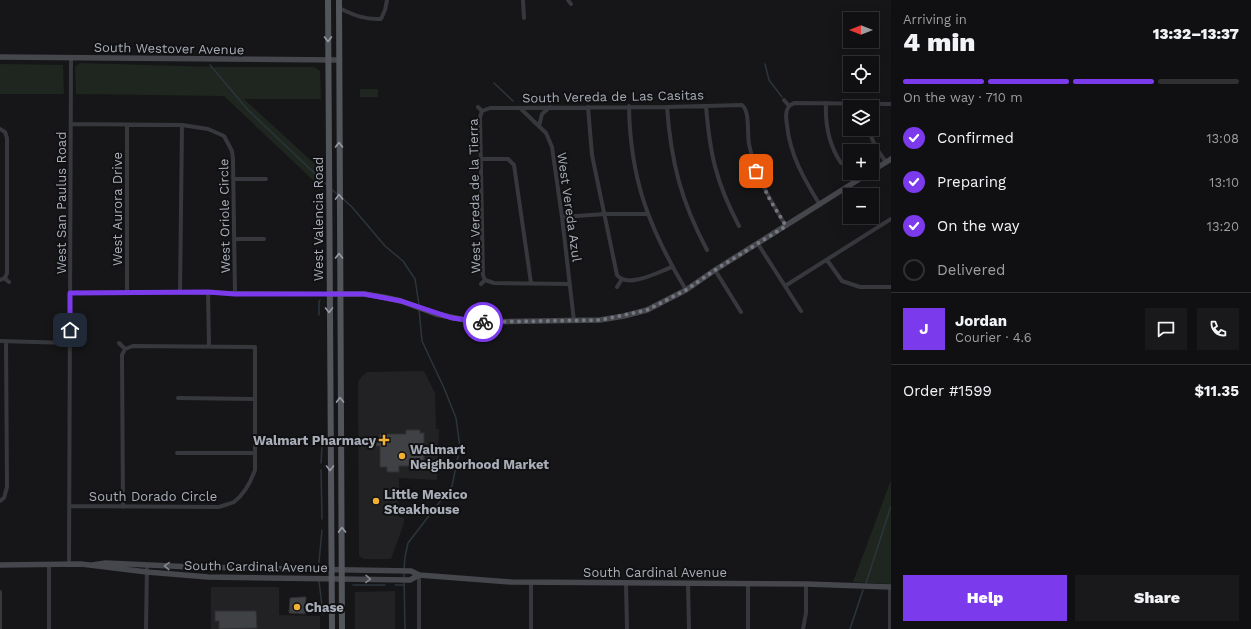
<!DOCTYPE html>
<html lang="en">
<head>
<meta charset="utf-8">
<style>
	:root { --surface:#101012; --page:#19191b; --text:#f1f3f6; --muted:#9c9d9f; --line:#303032; --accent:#7c3aed }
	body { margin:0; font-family:"Work Sans",sans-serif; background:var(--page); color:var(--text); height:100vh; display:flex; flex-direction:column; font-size:15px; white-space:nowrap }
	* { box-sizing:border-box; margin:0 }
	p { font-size:13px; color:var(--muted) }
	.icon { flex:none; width:22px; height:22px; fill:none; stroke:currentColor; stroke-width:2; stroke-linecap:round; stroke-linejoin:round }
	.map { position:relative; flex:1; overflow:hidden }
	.panel { display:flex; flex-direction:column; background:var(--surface); width:360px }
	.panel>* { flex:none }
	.needle { width:26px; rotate:270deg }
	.fabs { position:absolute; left:843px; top:12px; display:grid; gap:8px }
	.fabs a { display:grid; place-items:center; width:36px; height:36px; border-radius:0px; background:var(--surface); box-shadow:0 4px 16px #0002,0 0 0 1px var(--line); font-size:20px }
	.pin { position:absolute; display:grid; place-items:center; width:34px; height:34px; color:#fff; margin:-17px; border-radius:8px; box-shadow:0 2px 6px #0006 }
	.courier { position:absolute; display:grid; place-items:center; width:40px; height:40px; margin:-20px; border:3px solid #7c3aed; border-radius:50%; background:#fff; color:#222; box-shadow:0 1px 5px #0007 }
	.summary em { font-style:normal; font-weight:800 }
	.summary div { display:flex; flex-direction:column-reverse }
	.summary { display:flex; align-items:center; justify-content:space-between; height:68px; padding:0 12px }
	h1 { font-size:26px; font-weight:800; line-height:30px }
	.bar { display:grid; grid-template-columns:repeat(4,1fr); gap:6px 4px; align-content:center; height:48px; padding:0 12px }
	.bar i { height:5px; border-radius:3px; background:var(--line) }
	.bar .current { background:var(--accent) }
	.bar p { grid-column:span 4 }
	.line { display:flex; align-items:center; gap:10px; padding:0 12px; border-top:1px solid var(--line) }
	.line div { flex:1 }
	.round { display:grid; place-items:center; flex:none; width:42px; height:42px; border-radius:0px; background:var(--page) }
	ol { padding:0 12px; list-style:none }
	li { display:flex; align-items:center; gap:12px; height:44px }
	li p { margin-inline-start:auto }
	li .icon { padding:4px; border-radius:50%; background:var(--accent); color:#fff; stroke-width:4 }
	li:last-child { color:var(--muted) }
	li i { width:22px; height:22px; border:2px solid var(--line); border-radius:50% }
	.button { display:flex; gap:8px; margin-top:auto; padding:8px 12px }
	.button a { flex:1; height:46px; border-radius:0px; background:var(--accent); color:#fff; font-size:16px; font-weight:800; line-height:46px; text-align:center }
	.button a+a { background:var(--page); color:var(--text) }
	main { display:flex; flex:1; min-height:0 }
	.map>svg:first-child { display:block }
	.built { fill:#222225 }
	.green { fill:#1e261f }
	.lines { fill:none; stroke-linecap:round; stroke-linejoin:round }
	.stream { stroke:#2c353c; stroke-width:1.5 }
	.building { fill:#404145; stroke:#303034 }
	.street { stroke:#37383d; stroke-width:4 }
	.secondary { stroke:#45474d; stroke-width:5.5 }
	.primary { stroke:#53555c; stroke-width:6 }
	.oneway { stroke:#979ba6 }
	.oneway2 { stroke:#858993 }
	.done { stroke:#757880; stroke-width:4; stroke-dasharray:0 7.2 }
	.route { stroke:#7c3aed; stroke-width:5 }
	.poi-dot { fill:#f2b134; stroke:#111113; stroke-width:1.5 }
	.labels { text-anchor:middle; stroke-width:4; stroke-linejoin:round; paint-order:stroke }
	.street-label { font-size:13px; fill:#a8adb8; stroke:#111113 }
	.poi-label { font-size:13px; font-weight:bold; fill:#a8adb8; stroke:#111113; text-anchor:start }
</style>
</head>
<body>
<main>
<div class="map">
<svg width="891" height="629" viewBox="0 0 891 629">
	<rect width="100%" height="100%" fill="#161618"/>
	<path class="built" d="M424 371 435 393 436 429H439L437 480 399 478V517L404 518V523L391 559H364L359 556 358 382 362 376 367 372Z
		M211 587H279V615L320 616V629H211Z
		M395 591V629H355V592Z"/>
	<path class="green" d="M80 63 215 67H314L320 71 321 99H244L317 166V184L224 96 76 94 75 67Z
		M0 64 63 65 64 94H0Z
		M360 89H378V97H360Z
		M891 480V584L853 582Z"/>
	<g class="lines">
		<path class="stream" d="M765 64 769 80 782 97
			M210 65 248 110 327 185
			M494 83 513 101
			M331 189 337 194
			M342 198 352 207 385 246 403 261 415 279 419 305
			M319 315V302L320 300
			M321 463 322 446
			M321 470 322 519
			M319 562 322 530
			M404 569 405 557 408 543 452 486 460 447 456 418 444 388 422 341 419 309
			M404 573 405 629
			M319 581 323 614
			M866 583 891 506
			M353 585H385
			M395 585H404
			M850 629 863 590"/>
	</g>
	<path class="building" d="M406 430H420V433H424V466H399V472H387V467H380V446H376V439H380V434H406Z
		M302 597H306L305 614 289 613 290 598Z
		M215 611H256L257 628 219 629V621H215Z"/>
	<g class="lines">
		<path class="street" d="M523 0 524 18
			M568 0 571 4
			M339 8C354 15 364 20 381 19L385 10 387 0
			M784 100 789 106
			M826 103C825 124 829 145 841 163
			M629 106C630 179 649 228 686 290
			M706 106C710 155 716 182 739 226
			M789 106C785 112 786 118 787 125 790 155 804 179 820 205
			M789 106 794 103 891 104
			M478 107 482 111
			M588 107 592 155 617 275C628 289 658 272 672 267
			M667 107C671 162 681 201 707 250
			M520 108 546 133 552 147 562 217 574 321
			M482 111 490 108 667 107 742 105C750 111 747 133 749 144 755 174 770 200 786 226
			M482 111 480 117 483 275 485 280
			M72 124 182 125 208 129 224 136 232 151 233 159 235 294
			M539 126 542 114 550 107
			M0 129 5 132 7 138V273L5 278 0 280
			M868 129 876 148 886 162
			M481 159H508L514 165 531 283
			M235 179H266
			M562 217 605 214H646
			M235 239H264
			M758 244 801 311
			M827 260 842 281 860 287H891
			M715 270 741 312
			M4 278 9 282
			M485 280 494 283 570 284
			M481 284 485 280
			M785 286 891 219
			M617 287 622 279
			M208 292 209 346
			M70 293C157 293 243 292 329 294
			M127 293V126
			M180 293 182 125
			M0 341 69 343
			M119 343 125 349
			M178 398 254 399
			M177 453H254
			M0 501 4 498 7 487 6 341
			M69 506 219 507C224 505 230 504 234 502 245 494 251 481 255 470V347L133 346 125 349
			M123 507 122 355 125 349
			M49 564V629
			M69 564 71 58
			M531 582V629
			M626 583 627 629
			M688 583 689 629
			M748 584V629
			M890 587V629
			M0 592V629
			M146 629 147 565
			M419 629V575
			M803 629 806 613V584"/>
		<path class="secondary" d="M0 57 339 60
			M872 171 891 159
			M329 294H364L383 297 401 301 436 314 475 322 600 320 624 316 647 310 686 290 715 270 869 173
			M0 565 81 564 147 572 208 577 410 580 419 575
			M92 565 106 563 192 567 411 571 419 575 511 582 806 584 891 587"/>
		<path class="primary" d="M328 0 332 629
			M339 0 342 629"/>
	</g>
	<defs><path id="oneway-chevron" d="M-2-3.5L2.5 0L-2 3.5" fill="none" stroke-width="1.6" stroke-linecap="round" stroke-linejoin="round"/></defs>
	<g class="oneway">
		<use href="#oneway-chevron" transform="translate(328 39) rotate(90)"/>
		<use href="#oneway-chevron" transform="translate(339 145) rotate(-90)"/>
		<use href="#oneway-chevron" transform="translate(339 197) rotate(-92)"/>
		<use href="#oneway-chevron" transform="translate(339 256) rotate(-90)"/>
		<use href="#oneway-chevron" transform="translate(329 310) rotate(90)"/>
		<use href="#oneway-chevron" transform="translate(340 400) rotate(-91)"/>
		<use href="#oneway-chevron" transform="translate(330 468) rotate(90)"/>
		<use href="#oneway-chevron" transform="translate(342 530) rotate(-91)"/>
	</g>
	<g class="oneway2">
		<use href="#oneway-chevron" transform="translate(167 566) rotate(-177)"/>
		<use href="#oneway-chevron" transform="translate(368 579) rotate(1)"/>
	</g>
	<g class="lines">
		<path class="done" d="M483 322 600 320 647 310 686 290 715 270 786 226 770 200 756 171"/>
		<path class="route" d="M70 330V293L208 292 235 294H364L401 301 452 318 483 322"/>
	</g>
	<g class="poi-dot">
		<path d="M382 434h4v4h4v4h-4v4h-4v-4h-4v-4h4z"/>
		<circle cx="402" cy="456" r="4"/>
		<circle cx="376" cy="501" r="4"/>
		<circle cx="297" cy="607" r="4"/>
	</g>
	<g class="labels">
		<g class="street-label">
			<text transform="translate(169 48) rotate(1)" y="5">South Westover Avenue</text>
			<text transform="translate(613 96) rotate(-1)" y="5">South Vereda de Las Casitas</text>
			<text transform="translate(474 196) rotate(-91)" y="5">West Vereda de la Tierra</text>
			<text transform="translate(61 203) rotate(-90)" y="5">West San Paulus Road</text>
			<text transform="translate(570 207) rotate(82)" y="5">West Vereda Azul</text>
			<text transform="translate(117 209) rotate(-90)" y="5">West Aurora Drive</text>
			<text transform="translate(224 216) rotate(-91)" y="5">West Oriole Circle</text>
			<text transform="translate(318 219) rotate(-90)" y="5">West Valencia Road</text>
			<text x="153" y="501">South Dorado Circle</text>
			<text transform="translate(256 566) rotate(1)" y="5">South Cardinal Avenue</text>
			<text x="655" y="577">South Cardinal Avenue</text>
		</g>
		<g class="poi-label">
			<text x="376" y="445" text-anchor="end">Walmart Pharmacy</text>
			<text x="410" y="454">Walmart<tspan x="410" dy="15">Neighborhood Market</tspan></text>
			<text x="384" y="499">Little Mexico<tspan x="384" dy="15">Steakhouse</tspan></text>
			<text x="305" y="612">Chase</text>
		</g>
	</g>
</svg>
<div class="fabs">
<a><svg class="needle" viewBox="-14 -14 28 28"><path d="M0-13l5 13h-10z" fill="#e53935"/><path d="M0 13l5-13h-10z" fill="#9c9d9f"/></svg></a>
<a><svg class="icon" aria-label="locate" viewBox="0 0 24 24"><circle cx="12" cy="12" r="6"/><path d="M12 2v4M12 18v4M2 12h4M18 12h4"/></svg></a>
<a><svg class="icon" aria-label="layers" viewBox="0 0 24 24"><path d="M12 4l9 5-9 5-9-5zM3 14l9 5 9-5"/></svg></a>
<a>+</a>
<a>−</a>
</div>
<div class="pin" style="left:756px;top:171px;background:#ea580c"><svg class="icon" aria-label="bag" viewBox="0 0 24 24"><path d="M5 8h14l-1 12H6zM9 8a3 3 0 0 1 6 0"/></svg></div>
<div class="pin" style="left:70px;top:330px;background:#1f2937"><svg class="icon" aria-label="home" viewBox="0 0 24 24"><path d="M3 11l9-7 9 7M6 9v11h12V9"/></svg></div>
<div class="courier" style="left:483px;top:322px"><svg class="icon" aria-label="bike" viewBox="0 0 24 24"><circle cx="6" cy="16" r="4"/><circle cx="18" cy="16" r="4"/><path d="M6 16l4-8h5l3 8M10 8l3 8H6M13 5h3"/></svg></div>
</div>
<section class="panel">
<div class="summary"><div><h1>4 min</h1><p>Arriving in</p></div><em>13:32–13:37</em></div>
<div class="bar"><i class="current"></i><i class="current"></i><i class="current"></i><i></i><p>On the way · 710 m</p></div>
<ol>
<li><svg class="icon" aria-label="check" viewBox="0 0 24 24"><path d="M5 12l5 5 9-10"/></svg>Confirmed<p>13:08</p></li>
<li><svg class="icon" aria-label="check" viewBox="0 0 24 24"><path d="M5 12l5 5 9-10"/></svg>Preparing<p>13:10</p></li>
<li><svg class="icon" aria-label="check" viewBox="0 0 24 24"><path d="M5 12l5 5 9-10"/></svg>On the way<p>13:20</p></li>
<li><i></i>Delivered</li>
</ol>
<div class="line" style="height:72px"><b class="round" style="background:var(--accent);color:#fff">J</b><div><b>Jordan</b><p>Courier · 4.6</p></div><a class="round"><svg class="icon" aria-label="chat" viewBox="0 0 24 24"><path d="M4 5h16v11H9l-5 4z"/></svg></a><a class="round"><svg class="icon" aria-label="phone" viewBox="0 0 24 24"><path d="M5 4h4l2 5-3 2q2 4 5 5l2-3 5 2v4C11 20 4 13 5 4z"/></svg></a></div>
<div class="line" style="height:52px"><div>Order #1599</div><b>$11.35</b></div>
<div class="button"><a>Help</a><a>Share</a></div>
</section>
</main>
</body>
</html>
